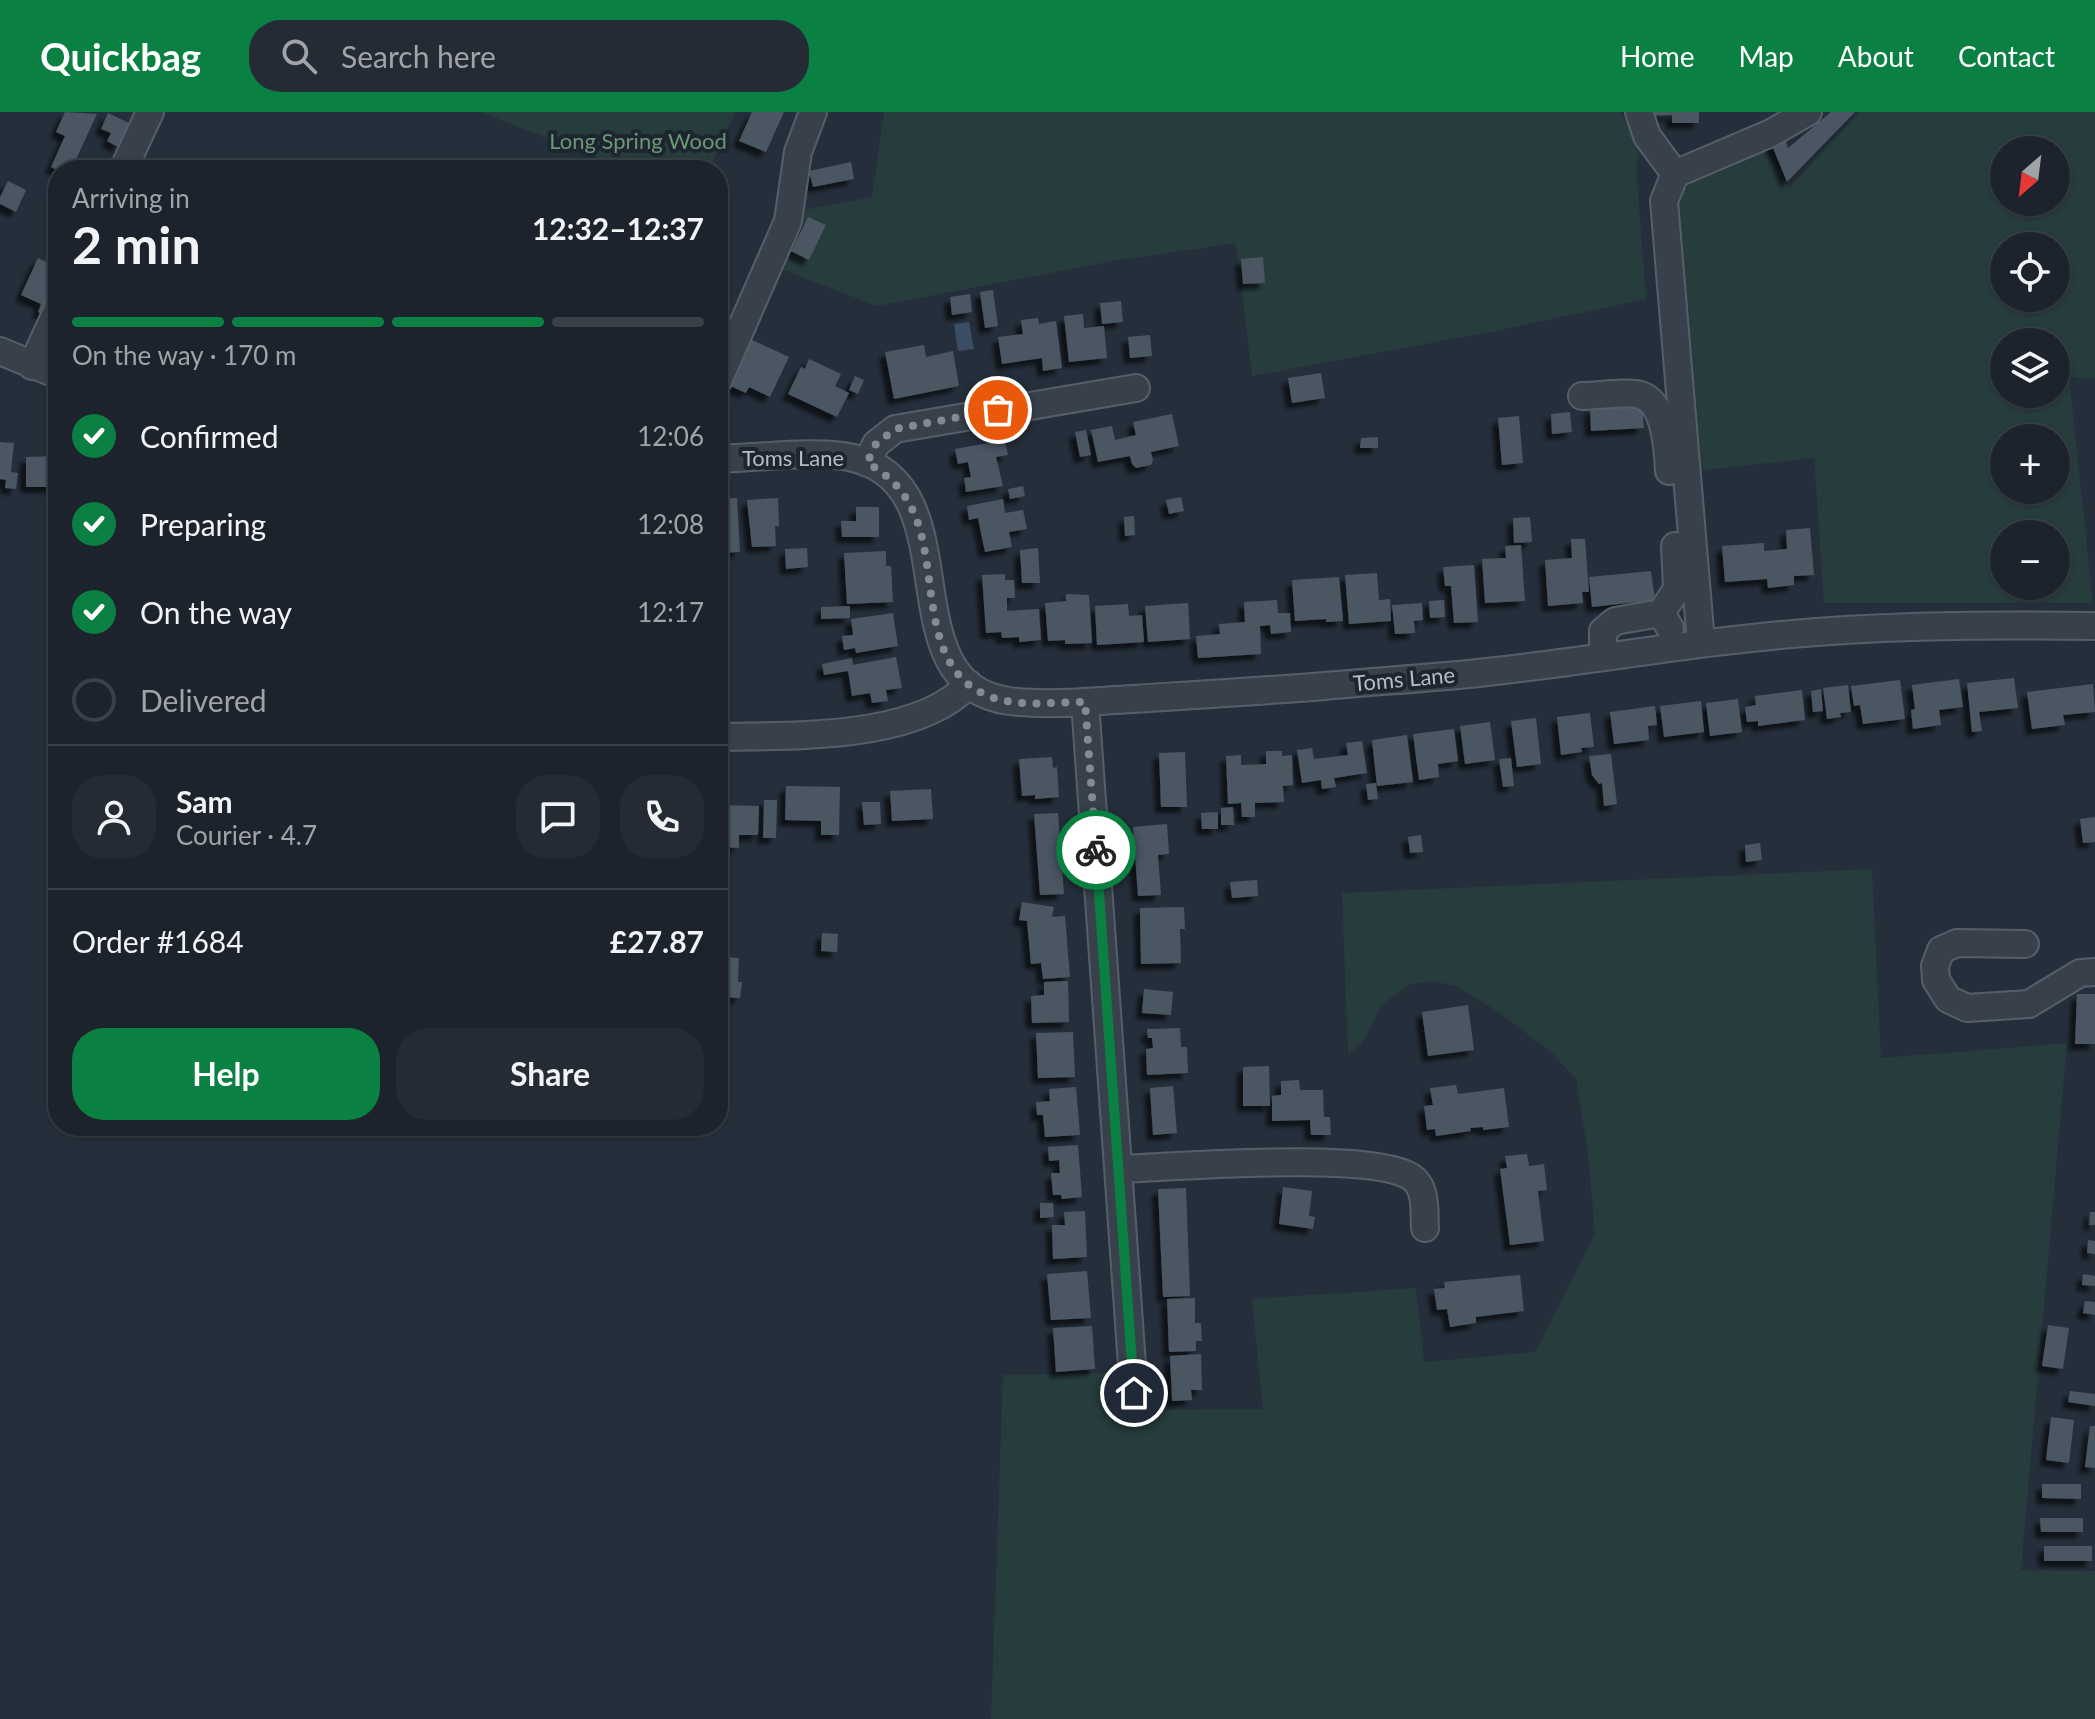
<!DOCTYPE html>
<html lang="en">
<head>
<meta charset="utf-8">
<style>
	:root { --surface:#1c232c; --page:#252b34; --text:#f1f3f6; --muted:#a0a4a9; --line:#3a4048; --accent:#0b8043 }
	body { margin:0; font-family:Lato,sans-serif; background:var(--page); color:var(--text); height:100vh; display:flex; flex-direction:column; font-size:30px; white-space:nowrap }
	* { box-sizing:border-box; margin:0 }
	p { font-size:26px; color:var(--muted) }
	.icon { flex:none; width:44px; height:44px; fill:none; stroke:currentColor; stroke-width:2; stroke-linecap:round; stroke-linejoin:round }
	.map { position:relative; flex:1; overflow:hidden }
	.details { position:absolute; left:48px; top:48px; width:680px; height:976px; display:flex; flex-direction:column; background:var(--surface); border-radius:32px; box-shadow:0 2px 6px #0004,0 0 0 2px var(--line) }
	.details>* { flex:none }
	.needle { width:52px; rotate:208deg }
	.tools { position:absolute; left:1990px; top:24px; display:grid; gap:16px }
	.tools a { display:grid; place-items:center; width:80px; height:80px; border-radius:50%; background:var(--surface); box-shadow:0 2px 6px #0004,0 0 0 2px var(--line); font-size:40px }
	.pin { position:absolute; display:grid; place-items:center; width:68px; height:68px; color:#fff; margin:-34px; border:4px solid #fff; border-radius:50%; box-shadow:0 2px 8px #0007 }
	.courier { position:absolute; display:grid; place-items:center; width:80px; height:80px; margin:-40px; border:6px solid #0b8043; border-radius:50%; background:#fff; color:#222; box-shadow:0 2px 10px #0007 }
	.overview em { font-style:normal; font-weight:700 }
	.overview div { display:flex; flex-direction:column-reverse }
	.overview { display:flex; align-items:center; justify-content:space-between; height:136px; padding:0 24px }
	h1 { font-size:52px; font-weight:700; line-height:60px }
	.bar { display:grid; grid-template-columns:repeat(4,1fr); gap:12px 8px; align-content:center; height:96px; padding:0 24px }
	.bar i { height:10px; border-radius:6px; background:var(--line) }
	.bar .current { background:var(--accent) }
	.bar p { grid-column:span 4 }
	.line { display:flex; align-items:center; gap:20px; padding:0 24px; border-top:2px solid var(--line) }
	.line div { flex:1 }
	.round { display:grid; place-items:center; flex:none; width:84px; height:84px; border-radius:32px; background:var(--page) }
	ol { padding:0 24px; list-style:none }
	li { display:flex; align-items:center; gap:24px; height:88px }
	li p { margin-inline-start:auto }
	li .icon { padding:8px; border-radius:50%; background:var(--accent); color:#fff; stroke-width:4 }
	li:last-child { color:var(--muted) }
	li i { width:44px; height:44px; border:4px solid var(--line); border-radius:50% }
	.cta { display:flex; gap:16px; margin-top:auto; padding:16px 24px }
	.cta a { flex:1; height:92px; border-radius:32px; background:var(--accent); color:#fff; font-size:32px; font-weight:700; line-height:92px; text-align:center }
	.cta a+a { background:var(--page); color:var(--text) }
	header { display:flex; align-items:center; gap:48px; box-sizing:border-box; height:112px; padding:0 40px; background:var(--accent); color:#fff }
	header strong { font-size:38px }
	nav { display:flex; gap:44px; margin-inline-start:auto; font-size:28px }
	.search { width:560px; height:72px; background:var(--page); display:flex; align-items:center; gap:20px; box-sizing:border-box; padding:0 28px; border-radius:32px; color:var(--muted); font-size:30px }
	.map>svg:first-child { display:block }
	.green { fill:#273c3d; fill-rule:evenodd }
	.water { fill:#3b4d63 }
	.building { fill:#4b5663; filter:url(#shadow) }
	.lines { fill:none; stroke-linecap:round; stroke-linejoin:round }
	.minor-casing { stroke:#565f69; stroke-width:30 }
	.minor { stroke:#38414b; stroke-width:26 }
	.done { stroke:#828b95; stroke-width:8; stroke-dasharray:0 14.4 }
	.route { stroke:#0b8043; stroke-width:10 }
	.labels { text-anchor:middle; stroke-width:8; stroke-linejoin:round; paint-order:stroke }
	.park-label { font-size:22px; fill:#6c9674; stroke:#1d2630 }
	.street-label { font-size:22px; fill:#b4bcc6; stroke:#1d2630 }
</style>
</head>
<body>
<header>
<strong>Quickbag</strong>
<div class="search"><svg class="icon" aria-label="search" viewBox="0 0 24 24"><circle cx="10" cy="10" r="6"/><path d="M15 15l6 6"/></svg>Search here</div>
<nav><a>Home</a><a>Map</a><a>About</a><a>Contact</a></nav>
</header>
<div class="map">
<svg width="2095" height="1607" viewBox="0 0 2095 1607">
	<defs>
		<filter id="shadow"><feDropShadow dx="-6" dy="6" stdDeviation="2" flood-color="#0009"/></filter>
	</defs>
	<rect width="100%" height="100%" fill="#252f3b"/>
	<path class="green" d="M480 0H735L709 58H630Z
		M884 0H1619L1638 26 1637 66 1646 187 1496 219 1252 264 1236 131 1119 148 877 194 781 157 804 98 872 85Z
		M1860 0H2095V267L2069 265 2093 491H1824L1814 346 1695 359 1675 91C1679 82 1684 70 1691 62 1709 46 1744 44 1766 39L1789 76ZM2004 38H2056V90H2004ZM2004 134H2056V186H2004ZM2004 230H2056V282H2004ZM2004 326H2056V378H2004ZM2004 422H2056V474H2004Z
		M1872 757 1881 946 2067 931 2021 1458 2095 1459V1607H991L1003 1263 1116 1261 1121 1298 1263 1297 1252 1187 1416 1176 1424 1250 1535 1240 1595 1122 1588 1040 1576 967 1551 940 1501 902 1457 874 1431 869 1408 873 1381 894 1363 930 1348 942 1342 781Z"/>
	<path class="water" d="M969 210 974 237 958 239 954 212Z"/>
	<path class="building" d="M65 0 97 2 71 58H57L51 55 65 24 56 20Z
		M752 0H784L766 40 739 29Z
		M1647 0H1699V11H1672V3L1647 4Z
		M1831 0H1855L1787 70 1769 26 1783 20 1788 36Z
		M108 1 129 11 118 35 107 29 111 21 101 17Z
		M851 50 854 67 813 75 809 59Z
		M8 69 26 78 16 100 0 92V85Z
		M808 105 826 113 809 148 791 139Z
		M1263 145 1265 171 1243 172 1241 147Z
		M38 146 58 155V179L47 204 38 200 41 192 21 183Z
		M993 178 998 214 985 216 980 180Z
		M970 182 972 200 952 203 950 185Z
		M1121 189 1123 210 1102 212 1100 191Z
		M1083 202 1084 216 1104 214 1107 246 1069 250 1064 204Z
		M1038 206 1039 212 1056 209 1062 256 1043 259 1042 246 1002 252 998 225 1023 222 1021 208Z
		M1150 223 1152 244 1130 246 1128 225Z
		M750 227 789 245 770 285 749 275 746 281 728 273Z
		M924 233 926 245 953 239 959 274 894 287 885 240Z
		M809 247 841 262 835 274 849 281 837 305 788 282 801 255 805 257Z
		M1321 261 1325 286 1292 291 1288 266Z
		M855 264 864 268 858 282 849 278Z
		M1642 293 1644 316 1591 319 1590 296Z
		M1570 300 1572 320 1552 322 1551 302Z
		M1172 302 1179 334 1151 340 1153 348 1151 353 1136 356 1132 352 1130 344 1098 350 1091 318 1112 314 1115 328 1136 323 1133 310Z
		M1519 304 1523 351 1502 353 1498 306Z
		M1086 318 1091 343 1080 345 1075 320Z
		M1378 325V336H1360L1361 326Z
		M1005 328 1008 343 996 345 1003 374 966 380 964 366 971 365 968 350 958 352 955 337Z
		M0 330 14 331 11 360 18 361 16 377 5 376 6 368 0 367Z
		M58 344V375H26V345Z
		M1023 374 1025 384 1010 387 1008 377Z
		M1181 385 1184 399 1169 402 1166 388Z
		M737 386 740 440 720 441 718 387Z
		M778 386 779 414H775L776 434 752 435 747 388Z
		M1003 387 1005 401 1023 398 1027 417 1009 420 1012 435 985 440 978 406 969 408 967 394Z
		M856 395H879V425H842L841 409H856Z
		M1134 404 1135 423 1125 424 1124 405Z
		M1530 405 1532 430 1514 431 1513 406Z
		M1810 416 1814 463 1794 464V473L1768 476 1767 467 1725 470 1722 434 1764 431V439L1787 437 1786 418Z
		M1571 427H1585L1589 480H1582L1583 491 1548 494 1545 448 1572 446Z
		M1521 433 1525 489 1485 491 1482 447 1506 446 1505 434Z
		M807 436 808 455 786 457 785 437Z
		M1038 436 1040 471H1022L1020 438Z
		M886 439V454H891L893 490 847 492 844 441Z
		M1474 453 1478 510 1454 511 1451 474H1445L1443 455Z
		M1651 459 1655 488 1592 495 1589 465Z
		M1377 461 1379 488 1390 487 1391 509 1349 512 1345 463Z
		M1005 462V468H1014L1015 486H1007V499L1039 497 1041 528 1019 530V525L1002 526 1001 520 986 521 982 463Z
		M1339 465 1343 509 1326 510V507L1295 509 1292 468Z
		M1066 482 1089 483 1092 531 1065 532V528L1048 529 1045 491 1066 489Z
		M1277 488 1278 501H1290L1291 520 1271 522 1270 513 1260 514 1261 542 1198 546 1196 524 1220 522 1219 512 1245 510 1244 490Z
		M1444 488 1445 505 1430 506 1429 489Z
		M1188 491 1190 527 1148 530 1145 494Z
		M1422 491 1423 508 1414 509 1415 521 1395 522 1392 493Z
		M1128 492 1129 504 1142 503 1144 530 1097 533 1095 494Z
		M850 494V506L821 507V495Z
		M893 501 898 534 856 541 855 536 844 538 842 524 853 523 851 507Z
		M896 545 902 576 886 578 888 589 872 591 870 581 852 584 848 559 824 563 822 552 852 546 853 553Z
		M2014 566 2018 596 1979 600 1982 619 1972 620 1967 571Z
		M1959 567 1963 595 1939 598 1941 613 1913 617 1911 598 1915 597 1912 573Z
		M1900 568 1905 607 1863 612 1860 593 1854 594 1851 574Z
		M2093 572 2095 600 2063 603 2065 613 2032 617 2027 580Z
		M1848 573 1851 600 1840 601 1841 605 1827 607 1823 576Z
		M1821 577 1823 599 1813 600 1811 579Z
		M1802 578 1805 608 1758 614V609L1747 610 1745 595 1756 593 1755 584Z
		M1738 587 1742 620 1710 624 1706 591Z
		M1701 589 1704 620 1664 625 1660 594Z
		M1655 594 1657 613 1648 614 1649 628 1614 632 1610 600Z
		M1590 601 1594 635 1581 636 1582 640 1561 643 1557 605Z
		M1536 606 1541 652 1517 655 1511 609Z
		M1490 610 1495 648 1465 652 1460 614Z
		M1454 617 1458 649 1438 652 1439 665 1419 668 1413 622Z
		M1407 623 1413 670 1377 674 1372 628Z
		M1362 629 1367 661 1334 666 1336 675 1322 677 1321 668 1302 671 1297 638 1312 636 1314 647 1348 643 1346 631Z
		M1266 639H1282V644L1292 643 1293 673 1283 674 1284 690 1255 691V705H1242L1241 691 1228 692 1226 644 1241 643V653L1266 652Z
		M1185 640 1187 695H1161L1159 641Z
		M1611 642 1617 692 1604 694 1602 671 1599 672 1592 663 1589 644Z
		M1052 645 1053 656 1057 655 1059 685 1035 687V683L1022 684 1019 647Z
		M1511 646 1514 674 1503 675 1499 647Z
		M1376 671 1378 687 1368 688 1366 672Z
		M786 674 840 675 839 723H821V709L785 708Z
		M931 677 933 707 892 709 890 679Z
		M764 688H777L776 726H763Z
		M862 690H880L881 712 864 713Z
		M721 693 759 694 758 723H739V736L720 735Z
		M1233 695 1234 713H1221V696Z
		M1218 700V717H1202L1201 701Z
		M1058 701 1064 782 1040 783 1034 702Z
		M2095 705V730L2083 731 2080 707Z
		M1167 712 1169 742 1158 743 1161 783 1138 784 1133 715Z
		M1421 723 1423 740 1410 741 1408 725Z
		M1760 731 1762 748 1746 750 1745 733Z
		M1257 768 1258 784 1232 786 1230 770Z
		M1022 790 1054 795 1052 805 1065 804 1070 865 1043 867 1041 851 1031 852 1027 809 1019 808Z
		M1184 795 1185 817H1180L1181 851 1141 852 1140 796Z
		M822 821 838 822 837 840 821 839Z
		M722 845 739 846 738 870H742L740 886 719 885Z
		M1068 869 1069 910 1032 911 1031 884 1044 883V870Z
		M1144 877 1173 880 1171 903 1142 901Z
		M2077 882H2095V932H2075Z
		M1468 893 1474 938 1428 944 1422 900Z
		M1180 916 1181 935H1187L1188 961 1147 963 1146 937 1153 936 1152 926H1148L1147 917Z
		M1073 920 1075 965 1038 966 1036 921Z
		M1269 954 1270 994H1243V955Z
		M1299 968 1300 978H1323L1324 1005H1330L1331 1023H1311L1310 1008 1272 1009V984L1281 983V969Z
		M1456 973 1458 982 1504 976 1509 1015 1483 1018V1015L1470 1016 1471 1019 1436 1024 1435 1017 1427 1018 1424 994 1433 993 1430 976Z
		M1173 974 1177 1021 1153 1023 1150 976Z
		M1076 975 1080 1023 1045 1025 1043 1003H1037L1036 990 1050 989 1049 977Z
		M1078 1033 1082 1085 1062 1087 1061 1083H1053L1051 1061H1060L1059 1048 1049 1049 1048 1035Z
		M1527 1042 1529 1054 1544 1052 1547 1078 1538 1079 1544 1129 1510 1133 1500 1057 1507 1056 1505 1044Z
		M1283 1075 1312 1079 1309 1104 1315 1105 1313 1117 1279 1112Z
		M1186 1076 1190 1184 1163 1185 1158 1077Z
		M1040 1091H1053L1054 1105 1040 1106Z
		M1085 1099 1087 1145 1053 1147 1052 1113H1065L1064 1100Z
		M2090 1100H2095V1113H2089Z
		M2088 1128 2095 1129V1142L2087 1141Z
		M1087 1159 1091 1206 1051 1208 1047 1162Z
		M2083 1162 2095 1164V1174L2082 1173Z
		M1520 1163 1524 1199 1476 1205V1211L1450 1215 1447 1197 1437 1198 1434 1177 1445 1176 1444 1170Z
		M1195 1186V1211H1201L1202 1229H1196V1239L1169 1240 1167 1187Z
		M2085 1189 2095 1190V1203L2083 1201Z
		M2048 1213 2069 1216 2063 1257 2042 1254Z
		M1092 1214 1095 1257 1056 1260 1053 1216Z
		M1201 1242 1202 1278H1191L1192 1288 1172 1289 1170 1244Z
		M2070 1279 2095 1282V1294L2068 1290Z
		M2051 1305 2074 1308 2069 1351 2046 1348Z
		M2090 1314H2095V1356L2085 1355Z
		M2042 1372H2081V1387L2042 1386Z
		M2040 1406H2083V1420H2041Z
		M2044 1434H2092V1449H2044Z"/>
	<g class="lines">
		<g class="minor-casing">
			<path id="minor" d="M1639 0 1647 24 1675 62
				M123 58 150 0
				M0 239 58 263
				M32 254 58 197
				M718 269 788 109 798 40 813 0
				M1582 284C1597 284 1628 279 1641 283 1666 292 1668 337 1669 359
				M718 347C755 346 823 337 857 347 972 378 886 572 1009 589 1049 594 1092 589 1133 587 1197 583 1261 579 1325 574 1379 569 1433 566 1487 560 1597 548 1706 528 1817 520 1910 513 2002 513 2095 514
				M867 351 876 332 895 317 1136 276
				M1661 501 1677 477 1675 434
				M1701 531 1664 89 1675 62 1771 21 1808 0
				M1603 544V519L1615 509 1661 501 1670 516
				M1085 590 1134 1281
				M718 625C790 623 917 629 969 572
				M2025 832 1957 831 1941 838 1935 854 1936 868 1948 887 1967 896 2029 892 2080 861 2095 860
				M1119 1057C1174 1055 1372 1039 1411 1065 1427 1075 1424 1099 1425 1116"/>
		</g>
		<use href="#minor" class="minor"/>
	</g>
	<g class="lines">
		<path class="done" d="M998 298 895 317 876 332 867 351C885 361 900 374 910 393 943 452 913 559 994 586 1022 595 1056 590 1085 590L1096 738"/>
		<path class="route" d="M1096 738 1134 1281"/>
	</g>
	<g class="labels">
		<g class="park-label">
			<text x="638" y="37">Long Spring Wood</text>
		</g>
		<g class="street-label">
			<text x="793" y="354">Toms Lane</text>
			<text transform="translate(1404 567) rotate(-5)" y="8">Toms Lane</text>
		</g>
	</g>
</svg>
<div class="tools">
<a><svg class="needle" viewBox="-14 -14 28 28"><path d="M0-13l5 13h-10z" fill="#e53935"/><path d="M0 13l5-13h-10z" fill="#a0a4a9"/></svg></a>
<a><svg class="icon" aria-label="locate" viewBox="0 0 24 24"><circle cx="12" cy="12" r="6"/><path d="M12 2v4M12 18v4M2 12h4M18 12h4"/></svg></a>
<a><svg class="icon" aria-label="layers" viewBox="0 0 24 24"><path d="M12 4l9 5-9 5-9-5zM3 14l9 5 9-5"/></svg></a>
<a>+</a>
<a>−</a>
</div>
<div class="pin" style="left:998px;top:298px;background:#ea580c"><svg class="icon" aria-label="bag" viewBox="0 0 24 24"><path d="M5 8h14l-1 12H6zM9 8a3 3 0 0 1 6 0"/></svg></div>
<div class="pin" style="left:1134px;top:1281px;background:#1f2937"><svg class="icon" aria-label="home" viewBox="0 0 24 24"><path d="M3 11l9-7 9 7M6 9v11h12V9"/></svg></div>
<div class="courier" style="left:1096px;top:738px"><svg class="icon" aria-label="bike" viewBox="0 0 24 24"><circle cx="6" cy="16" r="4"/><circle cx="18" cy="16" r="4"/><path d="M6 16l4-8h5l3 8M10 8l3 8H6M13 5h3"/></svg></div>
<section class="details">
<div class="overview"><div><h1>2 min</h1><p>Arriving in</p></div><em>12:32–12:37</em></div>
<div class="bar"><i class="current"></i><i class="current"></i><i class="current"></i><i></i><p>On the way · 170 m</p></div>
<ol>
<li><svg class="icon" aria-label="check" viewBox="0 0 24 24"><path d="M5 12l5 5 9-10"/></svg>Confirmed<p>12:06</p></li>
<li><svg class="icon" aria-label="check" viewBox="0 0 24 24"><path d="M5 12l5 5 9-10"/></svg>Preparing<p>12:08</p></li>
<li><svg class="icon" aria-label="check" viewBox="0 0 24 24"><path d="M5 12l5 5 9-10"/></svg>On the way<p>12:17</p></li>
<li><i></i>Delivered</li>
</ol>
<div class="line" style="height:144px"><a class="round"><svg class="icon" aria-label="person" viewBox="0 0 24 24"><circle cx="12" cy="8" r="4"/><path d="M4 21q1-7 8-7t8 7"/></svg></a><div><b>Sam</b><p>Courier · 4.7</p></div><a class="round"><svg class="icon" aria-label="chat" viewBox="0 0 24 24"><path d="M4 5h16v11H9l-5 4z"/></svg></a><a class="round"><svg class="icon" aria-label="phone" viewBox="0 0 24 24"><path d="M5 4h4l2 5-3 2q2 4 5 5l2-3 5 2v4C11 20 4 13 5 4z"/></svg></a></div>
<div class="line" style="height:104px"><div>Order #1684</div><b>£27.87</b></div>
<div class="cta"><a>Help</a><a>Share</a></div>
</section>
</div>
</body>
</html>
